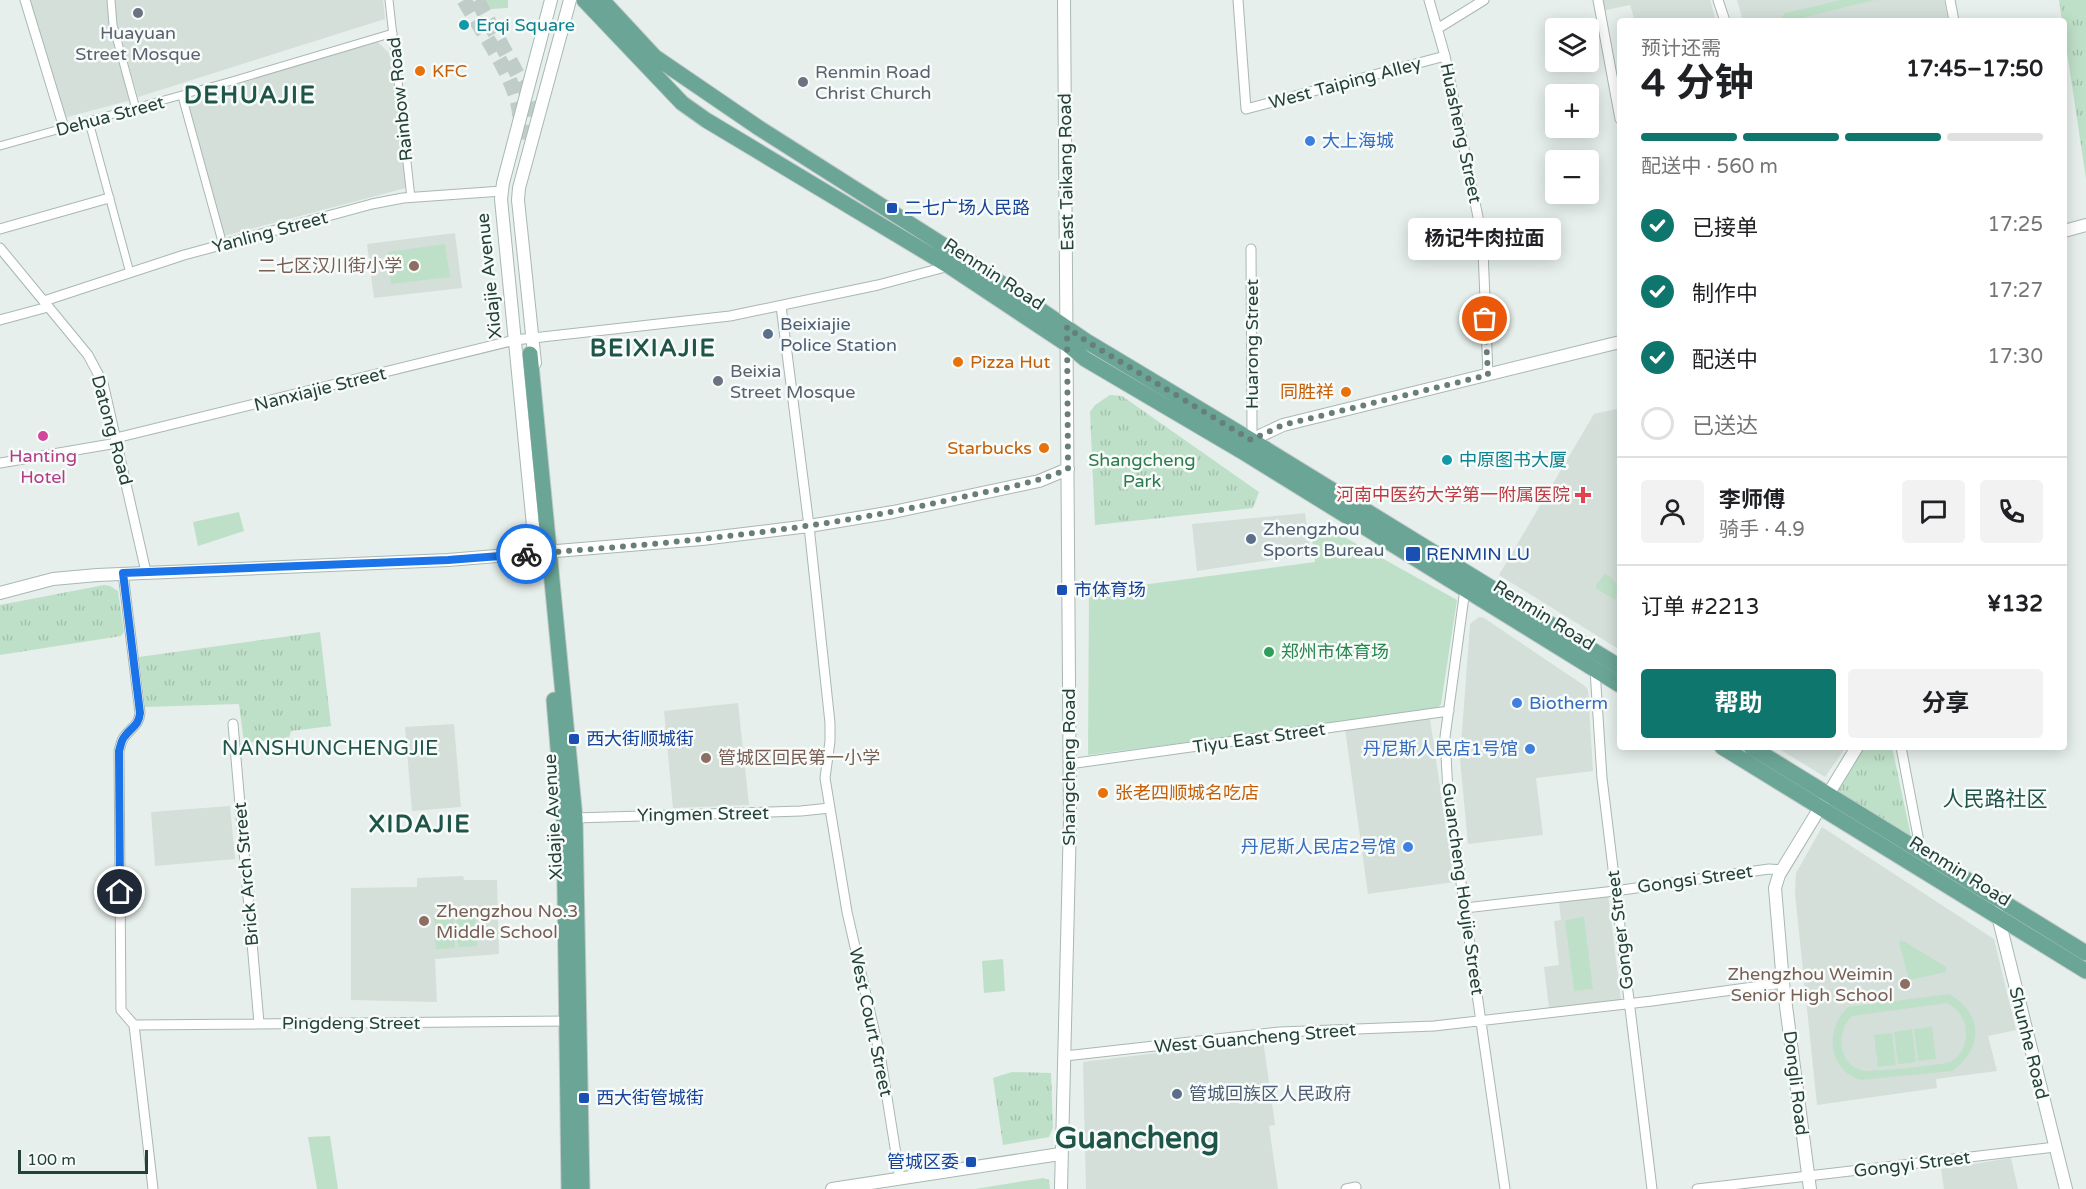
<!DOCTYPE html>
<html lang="zh">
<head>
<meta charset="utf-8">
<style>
	:root { --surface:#fff; --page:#f2f2f2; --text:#202124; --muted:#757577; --line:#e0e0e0; --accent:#0f766e }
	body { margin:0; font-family:"Varela Round","Noto Sans SC",sans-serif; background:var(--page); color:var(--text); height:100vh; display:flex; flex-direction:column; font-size:22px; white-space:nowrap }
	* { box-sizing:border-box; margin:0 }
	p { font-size:20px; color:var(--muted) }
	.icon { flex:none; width:33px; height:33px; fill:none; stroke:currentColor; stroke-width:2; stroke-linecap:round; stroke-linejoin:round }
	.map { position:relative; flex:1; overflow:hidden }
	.sheet { position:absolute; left:1617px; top:18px; width:450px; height:732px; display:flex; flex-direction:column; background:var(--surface); border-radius:6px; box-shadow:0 3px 15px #0003 }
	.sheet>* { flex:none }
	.tools { position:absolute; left:1545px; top:18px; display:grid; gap:12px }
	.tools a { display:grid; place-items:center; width:54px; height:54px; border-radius:6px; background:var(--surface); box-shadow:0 3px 15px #0003; font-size:30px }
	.scale { position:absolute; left:18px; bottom:15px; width:130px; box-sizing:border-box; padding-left:6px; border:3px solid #24423a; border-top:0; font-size:16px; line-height:21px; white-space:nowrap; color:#24423a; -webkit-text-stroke:4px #f7fbf9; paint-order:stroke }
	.pin { position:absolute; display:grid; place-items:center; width:51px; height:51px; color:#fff; margin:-26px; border:3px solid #fff; border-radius:50%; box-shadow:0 2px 6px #0007 }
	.courier { position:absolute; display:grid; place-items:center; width:60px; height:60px; margin:-30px; border:4px solid #1a73e8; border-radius:50%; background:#fff; color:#222; box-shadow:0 2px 8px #0007 }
	.bubble { position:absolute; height:42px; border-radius:6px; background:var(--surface); box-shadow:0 3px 15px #0003; font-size:20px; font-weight:700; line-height:42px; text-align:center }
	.headline em { font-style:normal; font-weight:700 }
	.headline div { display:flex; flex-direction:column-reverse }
	.headline { display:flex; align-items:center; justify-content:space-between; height:102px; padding:0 24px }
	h1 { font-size:39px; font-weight:700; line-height:45px }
	.bar { display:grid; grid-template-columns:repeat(4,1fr); gap:9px 6px; align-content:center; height:72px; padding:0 24px }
	.bar i { height:8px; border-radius:4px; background:var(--line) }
	.bar .selected { background:var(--accent) }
	.bar p { grid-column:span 4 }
	.line { display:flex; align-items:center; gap:15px; padding:0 24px; border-top:2px solid var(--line) }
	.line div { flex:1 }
	.round { display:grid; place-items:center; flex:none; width:63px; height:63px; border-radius:6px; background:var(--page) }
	ol { padding:0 24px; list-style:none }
	li { display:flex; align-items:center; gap:18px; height:66px }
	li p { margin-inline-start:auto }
	li .icon { padding:6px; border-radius:50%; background:var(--accent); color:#fff; stroke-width:4 }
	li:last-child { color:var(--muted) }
	li i { width:33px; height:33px; border:3px solid var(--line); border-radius:50% }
	.primary-button { display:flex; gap:12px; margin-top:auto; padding:12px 24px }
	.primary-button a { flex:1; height:69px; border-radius:6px; background:var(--accent); color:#fff; font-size:24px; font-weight:700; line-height:69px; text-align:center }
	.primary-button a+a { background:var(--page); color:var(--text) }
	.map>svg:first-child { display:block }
	.built { fill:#d4dfda }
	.grass { fill:#bfe0c8; fill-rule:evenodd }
	.park { fill:url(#park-tufts) }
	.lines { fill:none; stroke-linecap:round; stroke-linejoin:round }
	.primary-tunnel { stroke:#bfccc8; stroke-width:15; stroke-dasharray:15 8; stroke-linecap:butt }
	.pedestrian-casing { stroke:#a8b8b2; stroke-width:9 }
	.minor-casing { stroke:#a8b8b2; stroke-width:11 }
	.tertiary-casing { stroke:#a8b8b2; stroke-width:14 }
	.primary-casing { stroke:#c2cac8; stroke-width:17 }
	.pedestrian { stroke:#fff; stroke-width:7 }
	.minor { stroke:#fff; stroke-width:9 }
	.tertiary { stroke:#fff; stroke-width:12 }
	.primary { stroke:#6aa596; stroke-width:15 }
	.done { stroke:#687f78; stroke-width:6; stroke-dasharray:0 10.8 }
	.route { stroke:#1a73e8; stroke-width:8 }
	.worship-dot { fill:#6b7280; stroke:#f7fbf9; stroke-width:2 }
	.culture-dot { fill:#0f9aa8; stroke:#f7fbf9; stroke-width:2 }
	.food-dot { fill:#e8710a; stroke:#f7fbf9; stroke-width:2 }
	.shop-dot { fill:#3f7fe0; stroke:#f7fbf9; stroke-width:2 }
	.transit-dot { fill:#1a4fb4; stroke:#f7fbf9; stroke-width:2 }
	.education-dot { fill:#8d6e63; stroke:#f7fbf9; stroke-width:2 }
	.service-dot { fill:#5c6f8a; stroke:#f7fbf9; stroke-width:2 }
	.hotel-dot { fill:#d1479c; stroke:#f7fbf9; stroke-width:2 }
	.health-dot { fill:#e0444e; stroke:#f7fbf9; stroke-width:2 }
	.leisure-dot { fill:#2e9e5b; stroke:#f7fbf9; stroke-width:2 }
	.labels { text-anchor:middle; stroke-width:5; stroke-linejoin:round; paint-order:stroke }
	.culture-label { font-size:18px; fill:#0d838f; stroke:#f7fbf9; text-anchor:start }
	.worship-label { font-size:18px; fill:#5b616d; stroke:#f7fbf9; text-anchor:start }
	.food-label { font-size:18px; fill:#c56008; stroke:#f7fbf9; text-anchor:start }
	.street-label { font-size:18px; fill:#24423a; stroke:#f7fbf9 }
	.shop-label { font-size:18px; fill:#366cbe; stroke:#f7fbf9; text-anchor:start }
	.transit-label { font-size:18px; fill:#164399; stroke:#f7fbf9; text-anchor:start }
	.education-label { font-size:18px; fill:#785e54; stroke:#f7fbf9; text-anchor:end }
	.service-label { font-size:18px; fill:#4e5e75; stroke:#f7fbf9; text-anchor:start }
	.hotel-label { font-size:18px; fill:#b23c85; stroke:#f7fbf9 }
	.park-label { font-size:18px; fill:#2d7a4b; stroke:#f7fbf9 }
	.health-label { font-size:18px; fill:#be3a42; stroke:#f7fbf9; text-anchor:end }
	.leisure-label { font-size:18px; fill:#27864d; stroke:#f7fbf9; text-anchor:start }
	.quarter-label { font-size:21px; fill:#1f5548; stroke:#f7fbf9 }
	.district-label { font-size:24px; font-weight:bold; letter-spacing:1.5px; fill:#1f5548; stroke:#f7fbf9 }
	.town-label { font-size:30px; font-weight:bold; fill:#1f5548; stroke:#f7fbf9 }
</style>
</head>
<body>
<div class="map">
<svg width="2086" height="1189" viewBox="0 0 2086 1189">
	<defs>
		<pattern id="park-tufts" width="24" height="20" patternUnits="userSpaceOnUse" patternTransform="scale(1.5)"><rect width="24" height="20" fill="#bfe0c8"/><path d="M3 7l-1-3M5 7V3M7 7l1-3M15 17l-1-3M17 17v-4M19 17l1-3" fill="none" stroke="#a4c1ad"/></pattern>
	</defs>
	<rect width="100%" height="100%" fill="#e6efeb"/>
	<path class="built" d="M30 0H108L111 26 131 100 64 118Z
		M114 0H383L385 19 138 97 117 25Z
		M1600 0H1710L1716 21H1635L1630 5 1603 11Z
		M1737 0H1944L1948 21H1743Z
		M377 41 390 54 406 188 224 236 187 100Z
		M455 233 462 288 374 298 367 244Z
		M1616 409 1620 411V650L1499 575 1594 414Z
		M1305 513 1311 554 1197 571 1192 524Z
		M1479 617 1484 618 1585 686 1588 690 1593 771 1536 778 1543 835 1468 844 1460 759 1470 624Z
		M738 703 749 805 673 808 664 711Z
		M1430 719 1454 882 1368 894 1345 729Z
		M454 724 461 807 412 811 405 727Z
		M1776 747H1846L1825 777Z
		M230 806 235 859 155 866 151 812Z
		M1822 827 1994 939 2016 1030 1988 1036 1997 1071 1936 1079 1937 1088 1817 1105 1795 894 1796 873Z
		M463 876 464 880H497L499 954 435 959 437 1002 351 1000V888L417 887V878Z
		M1608 895 1621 1000 1549 1008 1544 967 1559 965 1554 921 1561 920 1559 902Z
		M1263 1040 1275 1125 1269 1126 1278 1189H1086L1083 1062Z
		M2011 1158 2018 1189H1944L1941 1169Z"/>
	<path class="grass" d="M476 0H508V8L476 10Z
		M1841 0H1875L1789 21H1779L1785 13Z
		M445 244 450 277 391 284 387 252Z
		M239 512 244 531 198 546 193 522Z
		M1321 524 1457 600 1441 704 1435 711 1088 755 1089 592 1315 562 1310 525Z
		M1605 573C1617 582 1620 586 1615 600L1597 589 1596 585Z
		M475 911 477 946 458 947 456 912Z
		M453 912 455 948 436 949 434 914Z
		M1584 917 1593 989 1574 991 1565 920Z
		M1902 940 1946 967V972L1909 980 1899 942Z
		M1003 959 1005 991 984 993 982 961Z
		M1949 994C1983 1014 1984 1047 1953 1071L1860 1080C1827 1069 1825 1029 1848 1007ZM1947 1003C1959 1010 1966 1019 1966 1033 1967 1044 1961 1055 1952 1061 1942 1066 1884 1070 1868 1071 1839 1070 1834 1034 1852 1016Z
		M1932 1027 1936 1059 1918 1061 1914 1029Z
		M1912 1029 1916 1062 1898 1064 1894 1032Z
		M1892 1033 1896 1065 1878 1067 1874 1035Z
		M330 1136 338 1189H317L308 1137Z"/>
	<path class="park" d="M2059 0H2086V179L2064 32V21H2062Z
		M1110 395 1122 396 1259 492 1253 508 1095 525 1090 412 1095 405Z
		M104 585 110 586 118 591 124 632 121 636 0 655V605Z
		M320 632 331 726 291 731 289 738 244 743 239 704 145 707 139 657Z
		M1863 747H1892L1911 836 1835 791Z
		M1012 1072 1051 1073 1053 1128 1049 1137 1003 1145 993 1078Z
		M1043 1178 1049 1180 1050 1189H975Z"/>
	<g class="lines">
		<path class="primary-tunnel" d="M464 0C483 34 520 83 520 121
			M477 0 525 88 531 109 529 141"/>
		<g class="pedestrian-casing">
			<path id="pedestrian" d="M111 0 113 25 136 109
				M389 0 411 198
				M182 96 223 245
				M89 122 130 273
				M0 146 232 81 393 33"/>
		</g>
		<g class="minor-casing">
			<path id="minor" d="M25 0 64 128
				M1238 0 1246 109 1445 56
				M1429 0 1445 56 1478 217 1483 250 1488 375
				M1598 0 1620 119
				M1718 0 1725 21
				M1950 0 1954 21
				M1437 29 1484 0
				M0 229 109 198
				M0 248 88 355 103 383 146 572
				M44 301 184 255 372 204 403 198 502 191
				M781 306 809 526 830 723V741L825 778 847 912 881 1060 900 1179
				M0 320 48 307
				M116 438 515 340 730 316 878 285 949 266
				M1250 441 1252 429 1251 249
				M0 463 117 443
				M123 573 140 713C139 725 132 727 125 736 121 740 121 745 119 751L121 1010 134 1025 153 1189
				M1465 589 1445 737 1448 792 1505 1189
				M1595 670 1602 778 1652 1189
				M233 724 259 1023
				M1901 747 1921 852
				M1069 764 1449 711
				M575 818 801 811 830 808
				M1465 908 1615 891 1769 869 1782 870
				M134 1025 568 1021
				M1065 1056 1280 1032 1434 1026 1652 1001 1783 983
				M1346 1189 1356 1187
				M1697 1189 2055 1147"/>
		</g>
		<g class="tertiary-casing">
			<path id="tertiary" d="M2064 231 2086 225
				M535 363 518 200 519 188 570 0
				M1251 440 1283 425 1620 342
				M540 553 534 536 501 199 503 183 551 0
				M0 593 53 579 97 575 448 560 702 539 809 526 893 512 1039 481 1068 469
				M1997 912 2066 1189
				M832 1189 1060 1154
				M1061 1189 1070 820 1064 0
				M1810 1189 1783 983 1775 888 1779 875 1857 747"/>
		</g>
		<g class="primary-casing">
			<path id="primary" d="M584 0 682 103 706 120 949 266 1068 345 1085 359 1243 452 1620 685
				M602 0 655 57 759 128 973 264 1086 341 1251 440 1620 667
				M530 354 575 818 582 1189
				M554 700 564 819 569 1189
				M1722 747 2086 971
				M1751 747 2086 953"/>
		</g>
		<use href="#pedestrian" class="pedestrian"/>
		<use href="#minor" class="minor"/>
		<use href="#tertiary" class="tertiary"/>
		<use href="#primary" class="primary"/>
	</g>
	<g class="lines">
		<path class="done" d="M526 554C668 544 810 531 949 500 991 490 1028 486 1068 469L1067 327 1086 341 1251 440 1283 425 1488 375 1485 319"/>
		<path class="route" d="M120 892 119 751C121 745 121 740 125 736 132 727 139 725 140 713L123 573 448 560 526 554"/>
	</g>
	<g class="worship-dot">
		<circle cx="138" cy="13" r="6"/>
		<circle cx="803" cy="82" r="6"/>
		<circle cx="718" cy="381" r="6"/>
	</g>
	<g class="culture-dot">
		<circle cx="464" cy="25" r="6"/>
		<circle cx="1447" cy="460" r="6"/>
	</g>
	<g class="food-dot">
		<circle cx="420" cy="71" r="6"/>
		<circle cx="958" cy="362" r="6"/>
		<circle cx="1346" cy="392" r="6"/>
		<circle cx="1044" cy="448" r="6"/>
		<circle cx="1103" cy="793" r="6"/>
	</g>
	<g class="shop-dot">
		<circle cx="1310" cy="141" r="6"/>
		<circle cx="1517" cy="703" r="6"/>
		<circle cx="1530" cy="749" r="6"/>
		<circle cx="1408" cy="847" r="6"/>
	</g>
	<g class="transit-dot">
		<rect x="886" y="202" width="12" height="12" rx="3"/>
		<rect x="1405" y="546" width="16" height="16" rx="3"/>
		<rect x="1056" y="584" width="12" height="12" rx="3"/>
		<rect x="568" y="733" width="12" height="12" rx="3"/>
		<rect x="578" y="1092" width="12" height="12" rx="3"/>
		<rect x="965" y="1156" width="12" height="12" rx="3"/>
	</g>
	<g class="education-dot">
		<circle cx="414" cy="266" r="6"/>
		<circle cx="706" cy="758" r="6"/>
		<circle cx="424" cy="921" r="6"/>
		<circle cx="1905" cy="984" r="6"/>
	</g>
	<g class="service-dot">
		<circle cx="768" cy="334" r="6"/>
		<circle cx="1251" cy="539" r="6"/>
		<circle cx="1177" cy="1094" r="6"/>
	</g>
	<circle class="hotel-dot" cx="43" cy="436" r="6"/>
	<path class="health-dot" d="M1580 486h6v6h6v6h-6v6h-6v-6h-6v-6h6z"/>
	<circle class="leisure-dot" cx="1269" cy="652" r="6"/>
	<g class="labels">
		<g class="culture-label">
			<text x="476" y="31">Erqi Square</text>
			<text x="1459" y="466">中原图书大厦</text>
		</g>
		<g class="worship-label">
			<text x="138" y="39" text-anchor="middle">Huayuan<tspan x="138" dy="21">Street Mosque</tspan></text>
			<text x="815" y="78">Renmin Road<tspan x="815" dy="21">Christ Church</tspan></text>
			<text x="730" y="377">Beixia<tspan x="730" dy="21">Street Mosque</tspan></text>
		</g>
		<g class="food-label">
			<text x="432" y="77">KFC</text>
			<text x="970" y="368">Pizza Hut</text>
			<text x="1334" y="398" text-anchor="end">同胜祥</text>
			<text x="1032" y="454" text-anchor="end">Starbucks</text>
			<text x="1115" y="799">张老四顺城名吃店</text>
		</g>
		<g class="street-label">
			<text transform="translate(1345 83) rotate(-15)" y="6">West Taiping Alley</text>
			<text transform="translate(400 99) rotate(-96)" y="6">Rainbow Road</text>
			<text transform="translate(110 116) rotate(-15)" y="6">Dehua Street</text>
			<text transform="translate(1461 133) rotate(78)" y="6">Huasheng Street</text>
			<text transform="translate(1066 172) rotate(-91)" y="6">East Taikang Road</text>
			<text transform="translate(270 232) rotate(-15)" y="6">Yanling Street</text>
			<text transform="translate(994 274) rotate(33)" y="6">Renmin Road</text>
			<text transform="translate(489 276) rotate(-96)" y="6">Xidajie Avenue</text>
			<text transform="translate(1252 344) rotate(-90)" y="6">Huarong Street</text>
			<text transform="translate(320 389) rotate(-14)" y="6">Nanxiajie Street</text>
			<text transform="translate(112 430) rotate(75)" y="6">Datong Road</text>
			<text transform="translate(1544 615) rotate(32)" y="6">Renmin Road</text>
			<text transform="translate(1259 738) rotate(-8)" y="6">Tiyu East Street</text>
			<text transform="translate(1069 767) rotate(-90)" y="6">Shangcheng Road</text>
			<text transform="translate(703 814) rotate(-1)" y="6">Yingmen Street</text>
			<text transform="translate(553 817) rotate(-93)" y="6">Xidajie Avenue</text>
			<text transform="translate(1960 871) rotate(32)" y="6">Renmin Road</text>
			<text transform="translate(246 874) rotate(-95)" y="6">Brick Arch Street</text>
			<text transform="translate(1695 879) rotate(-8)" y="6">Gongsi Street</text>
			<text transform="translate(1463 889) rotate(82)" y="6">Guancheng Houjie Street</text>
			<text transform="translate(1620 930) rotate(-97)" y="6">Gonger Street</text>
			<text transform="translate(871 1022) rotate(78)" y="6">West Court Street</text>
			<text x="351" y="1029">Pingdeng Street</text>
			<text transform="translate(1255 1038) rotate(-5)" y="6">West Guancheng Street</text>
			<text transform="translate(2029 1043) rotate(76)" y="6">Shunhe Road</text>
			<text transform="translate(1796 1083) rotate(83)" y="6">Dongli Road</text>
			<text transform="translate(1912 1164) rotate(-7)" y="6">Gongyi Street</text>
		</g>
		<g class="shop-label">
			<text x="1322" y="147">大上海城</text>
			<text x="1529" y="709">Biotherm</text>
			<text x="1518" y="755" text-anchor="end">丹尼斯人民店1号馆</text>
			<text x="1396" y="853" text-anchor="end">丹尼斯人民店2号馆</text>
		</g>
		<g class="transit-label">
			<text x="904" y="214">二七广场人民路</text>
			<text x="1426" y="560">RENMIN LU</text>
			<text x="1074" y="596">市体育场</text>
			<text x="586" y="745">西大街顺城街</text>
			<text x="596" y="1104">西大街管城街</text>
			<text x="959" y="1168" text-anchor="end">管城区委</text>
		</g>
		<g class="education-label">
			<text x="402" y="272">二七区汉川街小学</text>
			<text x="718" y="764" text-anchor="start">管城区回民第一小学</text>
			<text x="436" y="917" text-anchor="start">Zhengzhou No.3<tspan x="436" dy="21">Middle School</tspan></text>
			<text x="1893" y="980">Zhengzhou Weimin<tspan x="1893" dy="21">Senior High School</tspan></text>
		</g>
		<g class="service-label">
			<text x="780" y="330">Beixiajie<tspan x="780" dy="21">Police Station</tspan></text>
			<text x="1263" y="535">Zhengzhou<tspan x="1263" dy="21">Sports Bureau</tspan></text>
			<text x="1189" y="1100">管城回族区人民政府</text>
		</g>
		<g class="hotel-label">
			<text x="43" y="462">Hanting<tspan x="43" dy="21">Hotel</tspan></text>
		</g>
		<g class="park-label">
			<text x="1142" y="466">Shangcheng<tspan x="1142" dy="21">Park</tspan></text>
		</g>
		<g class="health-label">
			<text x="1570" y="501">河南中医药大学第一附属医院</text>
		</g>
		<g class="leisure-label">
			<text x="1281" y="658">郑州市体育场</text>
		</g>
		<g class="quarter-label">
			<text x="330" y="755">NANSHUNCHENGJIE</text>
			<text x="1995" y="806">人民路社区</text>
		</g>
		<g class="district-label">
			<text x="250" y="103">DEHUAJIE</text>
			<text x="653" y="356">BEIXIAJIE</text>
			<text x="420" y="832">XIDAJIE</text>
		</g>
		<g class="town-label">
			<text x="1137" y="1148">Guancheng</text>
		</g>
	</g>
</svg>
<div class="tools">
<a><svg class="icon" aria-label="layers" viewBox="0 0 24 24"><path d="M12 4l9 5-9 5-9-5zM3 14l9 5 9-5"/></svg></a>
<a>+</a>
<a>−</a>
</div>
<div class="scale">100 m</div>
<div class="pin" style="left:1485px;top:319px;background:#ea580c"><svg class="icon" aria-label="bag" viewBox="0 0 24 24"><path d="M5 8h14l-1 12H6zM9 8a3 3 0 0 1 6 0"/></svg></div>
<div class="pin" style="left:120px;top:892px;background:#1f2937"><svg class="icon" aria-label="home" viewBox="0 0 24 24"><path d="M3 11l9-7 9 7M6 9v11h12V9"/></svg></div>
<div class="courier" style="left:526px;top:554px"><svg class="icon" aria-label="bike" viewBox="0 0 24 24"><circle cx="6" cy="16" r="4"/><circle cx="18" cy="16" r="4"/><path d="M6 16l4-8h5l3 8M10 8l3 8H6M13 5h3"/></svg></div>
<div class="bubble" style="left:1408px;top:218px;width:153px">杨记牛肉拉面</div>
<section class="sheet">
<div class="headline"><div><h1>4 分钟</h1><p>预计还需</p></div><em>17:45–17:50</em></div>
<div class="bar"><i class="selected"></i><i class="selected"></i><i class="selected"></i><i></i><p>配送中 · 560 m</p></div>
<ol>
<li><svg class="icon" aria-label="check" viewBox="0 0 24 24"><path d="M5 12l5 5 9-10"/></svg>已接单<p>17:25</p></li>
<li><svg class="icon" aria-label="check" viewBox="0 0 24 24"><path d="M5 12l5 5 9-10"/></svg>制作中<p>17:27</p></li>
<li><svg class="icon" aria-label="check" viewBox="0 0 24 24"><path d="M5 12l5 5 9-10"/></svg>配送中<p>17:30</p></li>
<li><i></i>已送达</li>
</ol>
<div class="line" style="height:108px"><a class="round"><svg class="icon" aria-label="person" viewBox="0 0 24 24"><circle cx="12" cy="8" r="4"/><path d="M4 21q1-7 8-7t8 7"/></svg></a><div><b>李师傅</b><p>骑手 · 4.9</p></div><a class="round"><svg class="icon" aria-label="chat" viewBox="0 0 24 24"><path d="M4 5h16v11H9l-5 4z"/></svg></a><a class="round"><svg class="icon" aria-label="phone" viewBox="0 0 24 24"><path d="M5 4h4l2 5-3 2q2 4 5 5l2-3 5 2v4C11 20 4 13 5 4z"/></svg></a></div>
<div class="line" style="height:78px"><div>订单 #2213</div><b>¥132</b></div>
<div class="primary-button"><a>帮助</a><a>分享</a></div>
</section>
</div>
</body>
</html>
